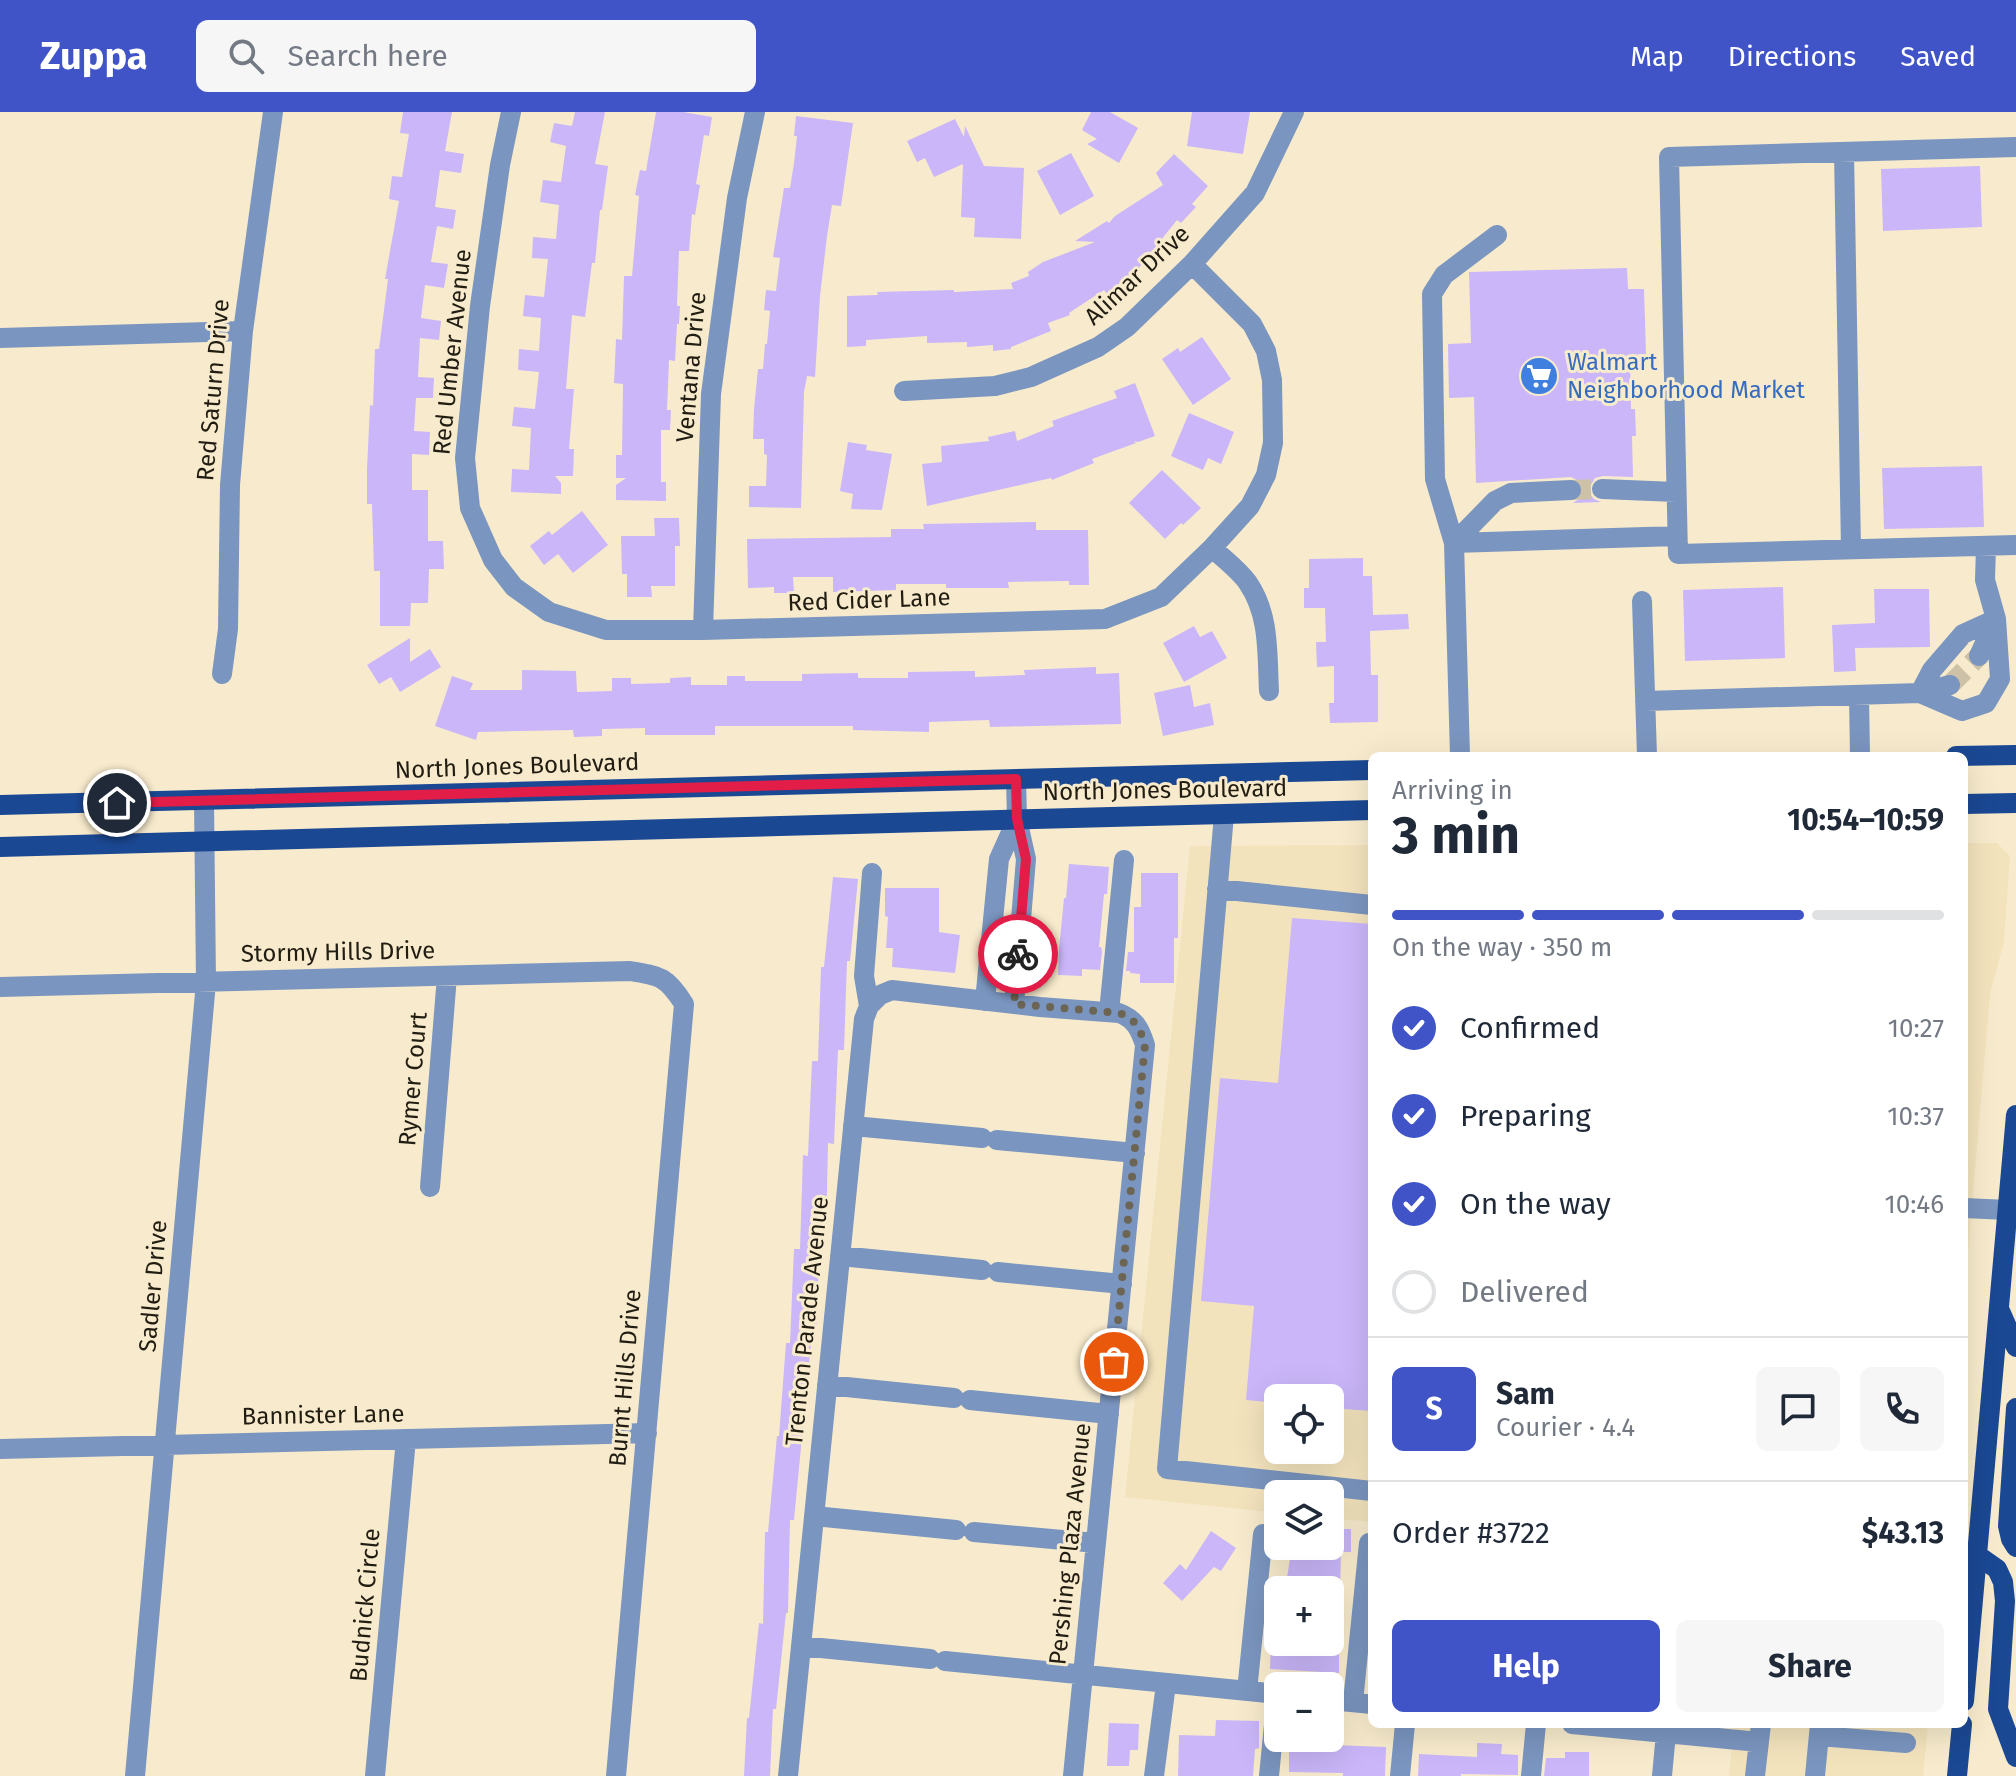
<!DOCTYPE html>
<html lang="en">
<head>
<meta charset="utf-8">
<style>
	:root { --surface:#fff; --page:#f6f6f7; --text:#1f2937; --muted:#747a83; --line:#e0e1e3; --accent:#4053c7 }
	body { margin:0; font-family:"Fira Sans",sans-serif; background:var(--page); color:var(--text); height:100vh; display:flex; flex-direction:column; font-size:30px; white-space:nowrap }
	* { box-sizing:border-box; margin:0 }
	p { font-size:26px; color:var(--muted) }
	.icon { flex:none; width:44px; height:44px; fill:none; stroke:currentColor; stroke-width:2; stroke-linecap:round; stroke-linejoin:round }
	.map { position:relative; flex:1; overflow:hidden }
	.sheet { position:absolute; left:1368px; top:640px; width:600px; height:976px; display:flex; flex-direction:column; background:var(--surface); border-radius:12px; box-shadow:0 8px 32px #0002 }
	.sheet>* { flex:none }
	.tools { position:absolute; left:1264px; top:1272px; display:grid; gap:16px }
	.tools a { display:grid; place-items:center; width:80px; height:80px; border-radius:12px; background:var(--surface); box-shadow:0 8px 32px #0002; font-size:40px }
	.pin { position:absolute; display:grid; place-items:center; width:68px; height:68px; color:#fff; margin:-34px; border:4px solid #fff; border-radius:50%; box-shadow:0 2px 8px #0007 }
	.courier { position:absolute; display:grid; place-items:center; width:80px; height:80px; margin:-40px; border:6px solid #e11d48; border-radius:50%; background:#fff; color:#222; box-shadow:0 2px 10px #0007 }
	.head em { font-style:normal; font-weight:700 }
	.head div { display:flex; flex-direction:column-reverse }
	.head { display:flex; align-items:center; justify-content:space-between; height:136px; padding:0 24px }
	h1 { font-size:52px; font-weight:700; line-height:60px }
	.bar { display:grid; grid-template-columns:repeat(4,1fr); gap:12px 8px; align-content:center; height:96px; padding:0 24px }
	.bar i { height:10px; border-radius:6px; background:var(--line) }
	.bar .selected { background:var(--accent) }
	.bar p { grid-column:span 4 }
	.line { display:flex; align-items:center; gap:20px; padding:0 24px; border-top:2px solid var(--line) }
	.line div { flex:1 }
	.round { display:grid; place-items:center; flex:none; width:84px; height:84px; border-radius:12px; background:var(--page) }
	ol { padding:0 24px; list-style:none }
	li { display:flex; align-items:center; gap:24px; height:88px }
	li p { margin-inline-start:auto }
	li .icon { padding:8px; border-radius:50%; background:var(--accent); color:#fff; stroke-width:4 }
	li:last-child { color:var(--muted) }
	li i { width:44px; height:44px; border:4px solid var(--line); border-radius:50% }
	.action { display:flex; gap:16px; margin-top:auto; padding:16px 24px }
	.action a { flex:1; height:92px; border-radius:12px; background:var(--accent); color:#fff; font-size:32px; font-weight:700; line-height:92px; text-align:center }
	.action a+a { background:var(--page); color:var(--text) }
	header { display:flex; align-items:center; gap:48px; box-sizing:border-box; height:112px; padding:0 40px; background:var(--accent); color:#fff }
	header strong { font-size:38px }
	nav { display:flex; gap:44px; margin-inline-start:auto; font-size:28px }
	.search { width:560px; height:72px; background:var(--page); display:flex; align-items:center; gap:20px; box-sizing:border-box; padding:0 28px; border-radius:12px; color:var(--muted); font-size:30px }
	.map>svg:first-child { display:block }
	.built { fill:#f3e3bd; fill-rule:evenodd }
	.building { fill:#cab6f9 }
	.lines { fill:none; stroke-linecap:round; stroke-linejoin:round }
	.minor-tunnel { stroke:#cdc2a8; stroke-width:20; stroke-dasharray:20 10; stroke-linecap:butt }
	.minor { stroke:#7a95bf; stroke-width:20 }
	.major { stroke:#1b4893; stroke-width:20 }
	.done { stroke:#6d6553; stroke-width:8; stroke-dasharray:0 14.4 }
	.route { stroke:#e11d48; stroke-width:10 }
	.labels { text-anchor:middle; stroke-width:6; stroke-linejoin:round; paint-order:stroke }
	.street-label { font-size:24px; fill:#221d12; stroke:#f8ebcd }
	.shop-label { font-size:24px; fill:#366cbe; stroke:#f8ebcd; text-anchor:start }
</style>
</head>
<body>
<header>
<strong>Zuppa</strong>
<div class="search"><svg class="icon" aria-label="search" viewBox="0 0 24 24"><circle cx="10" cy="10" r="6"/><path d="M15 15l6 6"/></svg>Search here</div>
<nav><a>Map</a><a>Directions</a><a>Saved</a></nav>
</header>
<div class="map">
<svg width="2016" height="1664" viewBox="0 0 2016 1664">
	<rect width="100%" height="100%" fill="#f8ebcd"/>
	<path class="built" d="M1964 731H1997L2010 744 2004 830 1990 882 1964 1187Z
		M1372 733V1410L1330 1406V1382H1278V1401L1125 1385 1190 734ZM1278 1286H1330V1338H1278Z
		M1734 1612H1928L1923 1664H1729Z"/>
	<path class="building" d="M403 0H452L445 39 464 42 461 61 440 58 435 95 456 98 453 117 437 114 431 150 448 152 444 176 425 173 421 206 441 209 439 228 420 226 418 265 434 266 433 286H416L414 319 430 320 429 343 412 342V378H428V429H443L444 457H429L428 491H411L410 514H380V459H374L372 392H367V357L370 293 373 294 375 237H379L388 167H385L399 89 389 87 392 64 402 65 409 22 400 21Z
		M575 0H605L595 52 608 54 602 98H600L595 151H592L585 205 572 203 566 277H574L569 337H574L573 364H555L561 371V382L511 380 512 357 529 358 531 316 512 314 514 295 535 297 539 260 518 258 519 237 539 239 541 206 523 204 525 183 544 185 548 147 532 146 533 125 556 127 559 93 540 90 543 68 561 70 566 34 550 30 554 11 572 14Z
		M656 0H683L712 5 709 24 704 23 696 72 700 73 695 103 692 102 689 139H679L677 194H680L679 212H677L675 249 669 248 667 298H671L670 318H661V370H666V389L616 388V373L626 366H616V343H622L623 272 614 271 616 227 622 228 624 164H632L639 84 635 83 640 58 646 59Z
		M1091 0H1110L1138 16 1119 51 1087 32 1097 27 1082 18Z
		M1192 0H1250L1243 42 1187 34Z
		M796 4 853 11 841 94 832 93 827 124 820 184 815 265 807 264 804 280 801 396 749 395V374H766L767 343 764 342V327H753L754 297 758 257H763L765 232H767L770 199 764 198 766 178 776 179 780 146 773 145 784 76H790L794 51 797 24H794Z
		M955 7 964 25 965 14 984 54 1024 56 1021 127 974 125 975 106 961 105 963 52 934 65 925 46 917 50 907 29Z
		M1071 41 1094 84 1060 103 1037 59Z
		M1174 42 1208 74 1192 92 1196 95 1181 111 1177 108 1130 167 1107 182 1104 178 1069 201 1070 203 1048 211 1051 219 1011 235V237L993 239V233L967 235V230L927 231V224L866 228V234L847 235V184L878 183 877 180 954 178V180L1013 177 1011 171 1029 164 1028 160 1043 150 1095 130 1075 129 1107 109 1109 111 1115 104 1163 73 1156 61Z
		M1980 54 1982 115 1883 119 1881 57Z
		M1627 156 1628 177H1644L1646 242 1630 243 1631 297H1635L1636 324H1632L1633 365 1603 364 1595 366 1589 376 1590 382 1594 387 1601 390 1573 391 1582 385 1584 377 1581 370 1571 365 1476 371 1474 285 1449 286 1448 232 1471 231 1469 160Z
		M1202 225 1231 267 1193 293 1162 247 1178 236 1180 240Z
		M1135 271 1155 324 1138 330 1134 329 1136 331 1092 347 1094 351 1052 368 1051 366 927 394 922 352 942 350 941 334 989 329 988 325 1015 319 1017 329 1054 314 1052 309 1117 286 1114 279Z
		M1189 301 1234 320 1221 352 1208 346 1203 358 1171 344Z
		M848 330 867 333 866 338 892 342 882 398 851 397 853 382 840 379Z
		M1982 354 1984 415 1884 417 1882 356Z
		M1162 358 1201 396 1183 413 1181 411 1165 427 1129 391Z
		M582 399 608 433 573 461 558 442 544 453 530 434 549 419 552 423Z
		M654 406H679L680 434H675V474H651L652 485H627V462H622L621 424H655Z
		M1036 410V418H1088L1089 473H1069V469L1008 470 1009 476H946V472H896V478L833 480V465H793L794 481H774V475L748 476 747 427 891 425V417H924L923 412Z
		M1363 446V464H1372L1373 503 1408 502 1409 517 1370 519 1371 563H1378V610L1330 611 1329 591H1334V554L1317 555 1316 530H1326L1325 496H1304V476H1309V447Z
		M1783 475 1785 546 1685 549 1683 478Z
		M1874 477H1929L1930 535 1855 536 1856 559 1834 560 1832 513 1875 511Z
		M1194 514 1200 525 1212 519 1227 546 1184 570 1163 531Z
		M410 526V550L430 537 441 555 400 580 391 565 379 572 367 553Z
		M1096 555V562L1119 561 1121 612 990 615 989 608 929 610V620L853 618V614H715V623H645V616L602 617V624L574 625 573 618 478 620 476 628 435 614 452 564 473 571 470 578H522V558L576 559 577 580 612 579V566H631V572L670 571V566L691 565V573H727V564H745V569H802V562L858 561V566H908V560L975 559V565L1025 563 1024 558Z
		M1190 573 1194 595 1210 591 1214 613 1163 624 1154 581Z
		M1069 752 1109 755 1107 782H1104L1099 835H1101L1102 840 1100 858 1082 857V864L1058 863 1059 837 1064 786H1066Z
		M1141 761H1178V826H1174V871H1140V862L1130 861V859H1126L1128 840H1134V795H1141Z
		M833 765 858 767 850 849H847L844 938H838L834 1032 828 1031 826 1125H820L816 1221H812L794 1408H790L788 1501H786L776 1597H773L770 1664H744L747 1606H749L759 1511 763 1512 765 1420H768L777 1324H779L786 1231H790L794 1137H800L803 1043 808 1044 812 949H818L821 855H824Z
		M885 776H939V820L960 823 955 861 892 855 893 836H886L888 805 885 804Z
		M1292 806 1372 812V1299L1330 1296V1286H1278V1291L1246 1288 1254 1194 1201 1189 1220 966 1278 971Z
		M1330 1417H1351V1440H1341L1340 1478H1285L1292 1434H1330Z
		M1211 1419 1236 1436 1221 1459 1214 1455 1182 1489 1163 1471 1180 1452 1186 1458Z
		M1271 1530 1334 1533V1539H1339V1561L1270 1557Z
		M1216 1608 1259 1609V1636L1255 1637 1253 1664H1178L1179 1623 1215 1624Z
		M1109 1611 1139 1612 1138 1638H1130L1129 1654H1107Z
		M1289 1630 1332 1631V1633L1386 1635 1385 1664H1343V1661L1289 1660Z
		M1477 1631 1502 1632 1501 1642 1518 1643V1663L1461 1662V1664H1418L1419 1642 1477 1645Z
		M1565 1640H1589V1664H1544L1546 1646H1565Z"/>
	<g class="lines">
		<path class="minor-tunnel" d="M1571 378 1602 377
			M1950 573 1979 544"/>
		<path class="minor" d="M511 0 500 53 480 194 465 346 470 396 493 448 514 475 549 500 606 518H703L1105 507 1161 485 1212 436 1250 394 1266 363 1273 331 1272 268 1266 239 1252 212 1192 152
			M2016 35 1669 45 1678 442 2016 433
			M1844 40 1851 437
			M1497 123 1444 163 1432 182 1435 367 1454 431 1495 389 1511 381 1571 378
			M0 226 243 219
			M904 279 995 274 1031 265 1098 235 1127 215 1192 152 1255 81 1294 0
			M1602 377 1676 380
			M1212 436C1224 447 1239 458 1248 471 1270 503 1267 542 1269 579
			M1642 489 1647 644
			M703 518 711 282 737 86 755 0
			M1979 544 1994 511
			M222 562 228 517 230 373 243 219 273 0
			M1920 581 1962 599 1986 591 2000 567 1996 507 1985 468 1986 434
			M1920 581 1932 558 1963 522 1996 507
			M1859 583 1860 644
			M1645 589 1920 581 1950 573
			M1460 644 1454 431 1677 424
			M1224 703 1167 1357 1372 1379
			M1217 777 1372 793
			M0 875 630 859C661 864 667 865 684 892L616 1664
			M985 889 999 747 1017 707
			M1014 892 1026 747 1017 707 1016 667
			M869 894 880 883 892 878 1040 895 1119 901C1135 907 1140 917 1145 933L1073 1664
			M1109 900 1124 748
			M853 1014 982 1026
			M997 1028 1135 1041
			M430 1075 447 864
			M1964 1096 2008 1098
			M840 1144 982 1158
			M998 1160 1122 1172
			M827 1273 954 1286
			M970 1288 1109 1302
			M0 1337 647 1321
			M814 1404 956 1418
			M974 1420 1096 1431
			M801 1534 930 1547
			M945 1549 1278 1582
			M1247 1579 1263 1422
			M1330 1588 1372 1592
			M1353 1590 1369 1431
			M1572 1612 1759 1630
			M1819 1624 1906 1631
			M135 1664 206 870 204 689
			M375 1664 406 1327
			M788 1664 864 907 869 894 864 864 872 761
			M1154 1664 1166 1572
			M1269 1664 1277 1582
			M1400 1664 1405 1612
			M1531 1664 1536 1612
			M1662 1664 1666 1621
			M1755 1664 1761 1612
			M1815 1664 1820 1612"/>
		<path class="major" d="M1956 644 2016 643
			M1964 692 2016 691
			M0 693 1372 658
			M0 735 1372 698
			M2000 1199 2016 1235
			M2016 1296 2008 1414 2011 1427 2016 1435
			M1977 1443 1997 1457 2003 1470 2005 1489 1998 1597 2016 1645
			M1964 1589 2016 1003
			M1957 1664 1962 1612"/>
	</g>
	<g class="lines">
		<path class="done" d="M1018 842 1014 892 1119 901C1136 907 1140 917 1145 933L1114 1250"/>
		<path class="route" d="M117 691 1016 667 1017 707 1026 747 1018 842"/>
	</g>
	<defs>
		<g id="supermarket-disc" transform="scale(2)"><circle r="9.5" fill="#3f7fe0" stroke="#f8ebcd"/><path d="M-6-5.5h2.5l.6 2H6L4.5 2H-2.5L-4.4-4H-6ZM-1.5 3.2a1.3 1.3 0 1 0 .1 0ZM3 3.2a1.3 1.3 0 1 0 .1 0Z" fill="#fff"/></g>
	</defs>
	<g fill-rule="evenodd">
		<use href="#supermarket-disc" x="1539" y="264"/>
	</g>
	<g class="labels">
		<g class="street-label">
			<text transform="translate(1137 163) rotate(-43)" y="8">Alimar Drive</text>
			<text transform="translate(452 240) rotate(-84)" y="8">Red Umber Avenue</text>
			<text transform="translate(691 255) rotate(-85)" y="8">Ventana Drive</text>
			<text transform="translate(213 278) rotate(-85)" y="8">Red Saturn Drive</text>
			<text transform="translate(869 488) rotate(-2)" y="8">Red Cider Lane</text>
			<text transform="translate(517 654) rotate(-2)" y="8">North Jones Boulevard</text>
			<text transform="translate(1165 678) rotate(-1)" y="8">North Jones Boulevard</text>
			<text transform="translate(338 840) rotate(-1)" y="8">Stormy Hills Drive</text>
			<text transform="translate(413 967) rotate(-85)" y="8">Rymer Court</text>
			<text transform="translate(153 1174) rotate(-85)" y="8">Sadler Drive</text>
			<text transform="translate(807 1209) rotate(-84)" y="8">Trenton Parade Avenue</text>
			<text transform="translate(625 1266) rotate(-85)" y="8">Burnt Hills Drive</text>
			<text transform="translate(323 1303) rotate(-1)" y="8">Bannister Lane</text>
			<text transform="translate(1070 1432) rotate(-84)" y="8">Pershing Plaza Avenue</text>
			<text transform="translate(365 1493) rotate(-85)" y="8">Budnick Circle</text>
		</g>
		<g class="shop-label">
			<text x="1567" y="258">Walmart<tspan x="1567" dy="28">Neighborhood Market</tspan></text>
		</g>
	</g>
</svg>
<div class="tools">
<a><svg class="icon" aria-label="locate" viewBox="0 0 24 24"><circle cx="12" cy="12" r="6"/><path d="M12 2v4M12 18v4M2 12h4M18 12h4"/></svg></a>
<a><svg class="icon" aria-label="layers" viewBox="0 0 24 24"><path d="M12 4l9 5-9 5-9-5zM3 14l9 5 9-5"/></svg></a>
<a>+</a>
<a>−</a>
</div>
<div class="pin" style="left:1114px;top:1250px;background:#ea580c"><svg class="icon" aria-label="bag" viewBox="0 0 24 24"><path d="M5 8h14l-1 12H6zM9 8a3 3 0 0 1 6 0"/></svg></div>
<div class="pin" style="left:117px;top:691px;background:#1f2937"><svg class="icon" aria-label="home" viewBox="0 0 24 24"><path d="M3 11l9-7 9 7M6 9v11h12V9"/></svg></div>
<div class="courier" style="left:1018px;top:842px"><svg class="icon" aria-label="bike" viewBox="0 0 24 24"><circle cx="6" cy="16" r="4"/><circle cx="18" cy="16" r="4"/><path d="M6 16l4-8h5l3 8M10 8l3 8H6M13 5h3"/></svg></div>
<section class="sheet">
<div class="head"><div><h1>3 min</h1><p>Arriving in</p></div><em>10:54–10:59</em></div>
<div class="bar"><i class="selected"></i><i class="selected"></i><i class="selected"></i><i></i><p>On the way · 350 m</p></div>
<ol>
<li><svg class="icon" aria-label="check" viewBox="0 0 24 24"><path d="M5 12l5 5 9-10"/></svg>Confirmed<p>10:27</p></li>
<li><svg class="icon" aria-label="check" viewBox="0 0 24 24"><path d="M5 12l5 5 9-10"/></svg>Preparing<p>10:37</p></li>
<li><svg class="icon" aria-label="check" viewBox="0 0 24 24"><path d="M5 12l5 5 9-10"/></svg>On the way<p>10:46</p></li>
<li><i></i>Delivered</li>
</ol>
<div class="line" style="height:144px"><b class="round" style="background:var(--accent);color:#fff">S</b><div><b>Sam</b><p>Courier · 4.4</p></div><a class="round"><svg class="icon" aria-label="chat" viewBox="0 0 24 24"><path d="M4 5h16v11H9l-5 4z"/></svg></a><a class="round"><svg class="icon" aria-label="phone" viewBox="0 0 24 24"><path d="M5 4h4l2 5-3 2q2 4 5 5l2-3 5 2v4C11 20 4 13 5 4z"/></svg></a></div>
<div class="line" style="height:104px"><div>Order #3722</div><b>$43.13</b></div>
<div class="action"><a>Help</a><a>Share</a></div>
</section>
</div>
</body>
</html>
